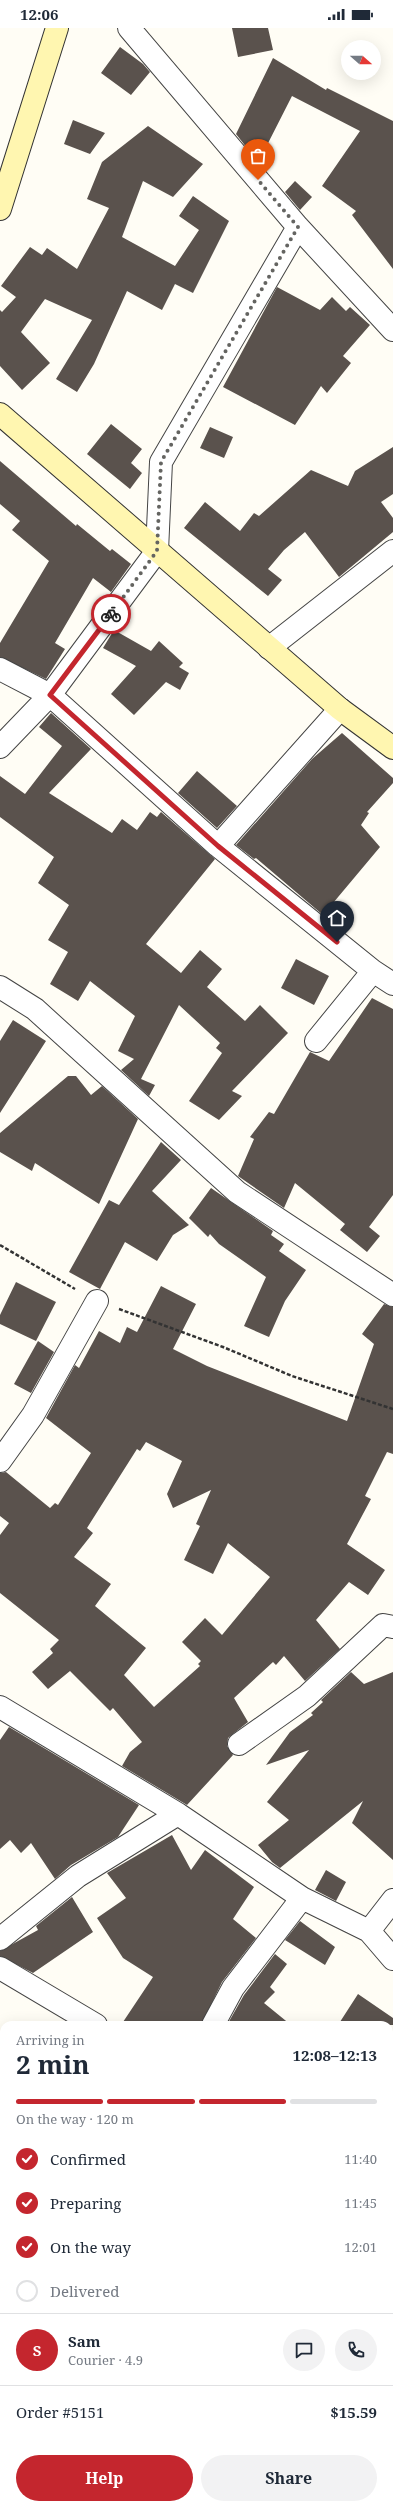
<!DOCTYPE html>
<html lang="en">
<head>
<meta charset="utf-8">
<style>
	:root { --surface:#fff; --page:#f2f2f3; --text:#1f2937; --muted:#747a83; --line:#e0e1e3; --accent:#c4262e }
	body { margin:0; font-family:"Noto Serif",serif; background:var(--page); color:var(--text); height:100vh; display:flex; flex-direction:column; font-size:15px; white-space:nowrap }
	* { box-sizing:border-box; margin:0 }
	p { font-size:13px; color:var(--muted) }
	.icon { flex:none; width:22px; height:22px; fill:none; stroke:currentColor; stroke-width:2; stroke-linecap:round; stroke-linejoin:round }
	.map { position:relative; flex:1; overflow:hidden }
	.side { position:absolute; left:0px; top:1993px; width:393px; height:488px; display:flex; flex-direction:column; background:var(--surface); border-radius:12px 12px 0 0; box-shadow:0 4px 16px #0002 }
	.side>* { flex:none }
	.needle { width:26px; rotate:111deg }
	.tools { position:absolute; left:341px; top:12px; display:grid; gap:8px }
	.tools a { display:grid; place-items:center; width:40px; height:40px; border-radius:50%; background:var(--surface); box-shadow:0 4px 16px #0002; font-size:20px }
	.pin { position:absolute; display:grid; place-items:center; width:34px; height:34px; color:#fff; margin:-41px -17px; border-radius:50% 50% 50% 0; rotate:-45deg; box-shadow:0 0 4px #0007 }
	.pin .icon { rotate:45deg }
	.courier { position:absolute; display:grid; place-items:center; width:40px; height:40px; margin:-20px; border:3px solid #c4262e; border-radius:50%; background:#fff; color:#222; box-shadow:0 1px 5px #0007 }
	.head em { font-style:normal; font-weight:700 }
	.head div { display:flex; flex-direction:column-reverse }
	.head { display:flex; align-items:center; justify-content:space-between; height:68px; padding:0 16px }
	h1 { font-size:26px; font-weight:700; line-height:30px }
	.bar { display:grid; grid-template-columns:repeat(4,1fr); gap:6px 4px; align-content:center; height:48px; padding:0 16px }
	.bar i { height:5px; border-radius:3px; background:var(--line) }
	.bar .current { background:var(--accent) }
	.bar p { grid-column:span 4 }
	.line { display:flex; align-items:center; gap:10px; padding:0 16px; border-top:1px solid var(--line) }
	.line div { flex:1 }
	.round { display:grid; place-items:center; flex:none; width:42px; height:42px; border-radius:21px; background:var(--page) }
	ol { padding:0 16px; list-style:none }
	li { display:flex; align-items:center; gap:12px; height:44px }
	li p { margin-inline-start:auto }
	li .icon { padding:4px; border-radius:50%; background:var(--accent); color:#fff; stroke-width:4 }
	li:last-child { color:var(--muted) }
	li i { width:22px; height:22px; border:2px solid var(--line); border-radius:50% }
	.cta { display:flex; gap:8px; margin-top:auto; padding:8px 16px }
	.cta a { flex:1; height:46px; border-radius:24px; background:var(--accent); color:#fff; font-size:16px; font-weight:700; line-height:46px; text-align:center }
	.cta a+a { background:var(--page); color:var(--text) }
	.status { display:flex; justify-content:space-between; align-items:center; height:28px; padding:0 20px; background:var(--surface); direction:ltr }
	.status svg { height:11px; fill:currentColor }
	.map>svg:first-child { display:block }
	.building { fill:#5a524d; fill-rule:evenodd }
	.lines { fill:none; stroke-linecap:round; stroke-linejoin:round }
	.street-casing { stroke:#444; stroke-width:24 }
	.secondary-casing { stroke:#333; stroke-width:24 }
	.path { stroke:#333; stroke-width:2.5; stroke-dasharray:4 2; stroke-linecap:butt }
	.street { stroke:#fff; stroke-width:22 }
	.secondary { stroke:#fff6b0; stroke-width:22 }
	.done { stroke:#646461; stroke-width:4; stroke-dasharray:0 7.2 }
	.route { stroke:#c4262e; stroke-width:5 }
</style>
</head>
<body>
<div class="status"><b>12:06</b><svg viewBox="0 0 49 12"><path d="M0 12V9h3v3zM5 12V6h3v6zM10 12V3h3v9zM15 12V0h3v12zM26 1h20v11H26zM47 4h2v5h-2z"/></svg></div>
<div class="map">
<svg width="393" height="2481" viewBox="0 0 393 2481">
	<rect width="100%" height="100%" fill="#fffdf5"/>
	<path class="building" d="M232 0H268L273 22 238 29Z
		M120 19 143 36 150 44 131 67 101 45Z
		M273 30 326 62 327 60 393 93V241L352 187 356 183 322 158 360 103 292 68 262 127 247 120 236 106Z
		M73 92 105 105 90 126 64 116Z
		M148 98 203 136 173 169 143 153 122 209 175 238 199 202 179 188 193 168 229 193 193 265 175 256 162 282 127 263 94 336 77 364 56 351 92 292 45 271 21 304 50 335 22 362 0 338V282L2 284 16 269 1 258 30 219 42 227 47 220 77 241 109 180 87 171 102 134Z
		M295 153 312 169 300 182 285 164Z
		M277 259 320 282 332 269 346 283 350 279 370 297 343 328 351 335 327 365 321 358 295 397 223 359Z
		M111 396 142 421 131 435 142 445 130 461 87 426Z
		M210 399 233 409 224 430 200 420Z
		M393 419V466L381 474 393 490V504L339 549 305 504 284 522 268 541 282 552 268 568 184 500 205 474 240 503 254 485 259 488 311 442 348 458 355 443Z
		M0 433 76 498 77 496 110 523 112 521 131 536 111 564 93 550 55 615 65 621 46 651 0 629V615L49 533 12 502 20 493 0 476Z
		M114 602 151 623 159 613 183 635 179 639 189 645 180 662 166 654 134 687 111 666 136 638 103 620Z
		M51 685 91 721 49 765 112 805 122 791 137 802 150 784 157 789 161 784 215 831 146 916 181 945 200 922 222 941 207 959 245 993 260 977 288 1005 232 1063 242 1068 219 1092 189 1073 222 1025 216 1020 220 1015 179 977 141 1051 155 1057 149 1068 121 1042 134 1031 118 1023 135 988 90 953 78 973 50 956 68 924 48 912 69 877 38 855 54 829 0 789V748L25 766 62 718 39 699Z
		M342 705 393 750V755L367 784 369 785 361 797 380 819 323 887 256 830 254 831 236 817 312 731Z
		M197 743 237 778 217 800 178 765Z
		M296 931 329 948 314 977 281 960Z
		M372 970 393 981V1167L369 1199 380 1208 367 1224 340 1202 345 1196 295 1155 284 1180 238 1148 254 1111 250 1109 269 1084 274 1086 310 1024 329 1033Z
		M13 992 46 1013 0 1085V1013Z
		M68 1048H76L91 1067 102 1058 138 1091 99 1176 35 1135 32 1143 0 1124V1105Z
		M161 1114 181 1132 152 1163 189 1197 173 1207 157 1233 125 1214 100 1261 69 1244 109 1172 119 1177Z
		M211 1160 273 1203 271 1207 284 1216 279 1223 306 1242 285 1273 269 1309 244 1298 266 1249 219 1216 210 1206 208 1209 189 1190Z
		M16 1254 56 1274 36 1313 0 1296V1287Z
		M161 1258 196 1276 173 1321 207 1338 347 1393 374 1316 362 1306 384 1276 393 1279V1426L387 1424 365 1468 371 1471 347 1516 385 1542 368 1567 349 1554 316 1592 340 1621 305 1653 284 1628 276 1637 273 1634 234 1670 248 1694 228 1710 227 1718 233 1727 187 1777 122 1738 130 1724 142 1714 113 1680 110 1683 70 1643 48 1661 32 1644 53 1625 50 1621 59 1612 0 1565V1507L9 1495 0 1488V1445L6 1444 50 1480 55 1475 58 1477 91 1425 46 1390 75 1337 79 1340 99 1303 120 1315 127 1299 137 1304ZM146 1414 182 1433 167 1466 173 1480 211 1462 196 1496 200 1498 184 1532 213 1546 228 1515 270 1549 222 1607 205 1590 182 1614 201 1633 198 1636 200 1638 154 1679 124 1647 146 1620 95 1578 111 1556 74 1529 93 1505 87 1500 137 1421 140 1423Z
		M38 1313 54 1324 31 1365 14 1356Z
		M351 1644 364 1656 393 1644V1832L352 1795 363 1773 280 1840 272 1834 258 1817 289 1792 267 1774 309 1722 266 1737 290 1704 313 1687 311 1685 323 1674 321 1672Z
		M9 1699 139 1777 118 1809 71 1837 55 1851 31 1815 21 1825 10 1812 0 1821V1712Z
		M172 1807 191 1842 205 1822 254 1859 233 1891 256 1910 222 1954 201 1997H121L153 1949 123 1930 97 1890 126 1870 107 1845Z
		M326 1842 346 1854 336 1873 315 1862Z
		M72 1869 93 1904 33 1945 0 1928V1923L38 1902 36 1898Z
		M300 1893 335 1919 325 1937 285 1912Z
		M275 1926 287 1936 270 1959 275 1964 264 1975 291 1997H227L244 1967Z
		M358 1966 393 1990V1997H338Z"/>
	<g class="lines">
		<g class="street-casing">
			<path id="street" d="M129 0 298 199 393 302
				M269 620 393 523
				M0 641 50 667 218 818 373 943 393 956
				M0 719 50 667 157 523 161 434 298 199
				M218 818 340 681
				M0 959 35 981 237 1164 393 1267
				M316 1013 373 943
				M0 1433 33 1387 97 1273
				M0 1679 178 1786 302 1870 369 1903 393 1931
				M239 1716 307 1668 383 1597 393 1599
				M369 1903 393 1872
				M0 1911 78 1848 178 1786
				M0 1940 96 1997
				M213 1997 233 1960 302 1870
				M0 2075 4 2072
				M389 2158 393 2160
				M0 2415 4 2417
				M159 2477 168 2481
				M43 2481 44 2477"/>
		</g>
		<g class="secondary-casing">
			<path id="secondary" d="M0 181 57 0
				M0 386 340 681 393 720"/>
		</g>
		<path class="path" d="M0 1217 75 1261
			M119 1281 223 1319 292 1348 393 1381"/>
		<use href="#street" class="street"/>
		<use href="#secondary" class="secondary"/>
	</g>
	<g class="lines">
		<path class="done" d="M111 586 157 523 161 434 298 199 258 152"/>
		<path class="route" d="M111 586 50 667 218 818 337 914"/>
	</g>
</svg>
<div class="tools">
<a><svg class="needle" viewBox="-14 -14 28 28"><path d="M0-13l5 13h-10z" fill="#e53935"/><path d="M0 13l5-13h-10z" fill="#747a83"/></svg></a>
</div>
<div class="pin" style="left:258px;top:152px;background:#ea580c"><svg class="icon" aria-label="bag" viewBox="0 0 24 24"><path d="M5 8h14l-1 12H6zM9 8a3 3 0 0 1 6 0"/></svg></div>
<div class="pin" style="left:337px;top:914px;background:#1f2937"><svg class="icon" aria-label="home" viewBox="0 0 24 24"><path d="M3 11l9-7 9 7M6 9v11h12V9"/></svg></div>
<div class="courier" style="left:111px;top:586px"><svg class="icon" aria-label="bike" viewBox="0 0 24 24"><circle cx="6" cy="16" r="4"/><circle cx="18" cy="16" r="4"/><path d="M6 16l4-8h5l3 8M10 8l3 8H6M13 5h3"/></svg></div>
<section class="side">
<div class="head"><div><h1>2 min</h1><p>Arriving in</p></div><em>12:08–12:13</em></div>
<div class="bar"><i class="current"></i><i class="current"></i><i class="current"></i><i></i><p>On the way · 120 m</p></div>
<ol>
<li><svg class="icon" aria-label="check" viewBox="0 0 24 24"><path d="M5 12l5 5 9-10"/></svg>Confirmed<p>11:40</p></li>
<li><svg class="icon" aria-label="check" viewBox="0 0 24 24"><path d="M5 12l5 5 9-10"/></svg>Preparing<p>11:45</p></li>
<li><svg class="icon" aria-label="check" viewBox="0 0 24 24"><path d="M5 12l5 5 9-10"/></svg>On the way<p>12:01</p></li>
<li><i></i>Delivered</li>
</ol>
<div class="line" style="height:72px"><b class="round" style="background:var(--accent);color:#fff">S</b><div><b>Sam</b><p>Courier · 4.9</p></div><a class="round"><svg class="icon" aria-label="chat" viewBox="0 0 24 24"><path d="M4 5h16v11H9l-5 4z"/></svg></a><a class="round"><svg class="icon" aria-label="phone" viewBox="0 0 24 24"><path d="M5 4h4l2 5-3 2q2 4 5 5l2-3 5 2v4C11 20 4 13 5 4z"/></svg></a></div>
<div class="line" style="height:52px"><div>Order #5151</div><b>$15.59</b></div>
<div class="cta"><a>Help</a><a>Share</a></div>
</section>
</div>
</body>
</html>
